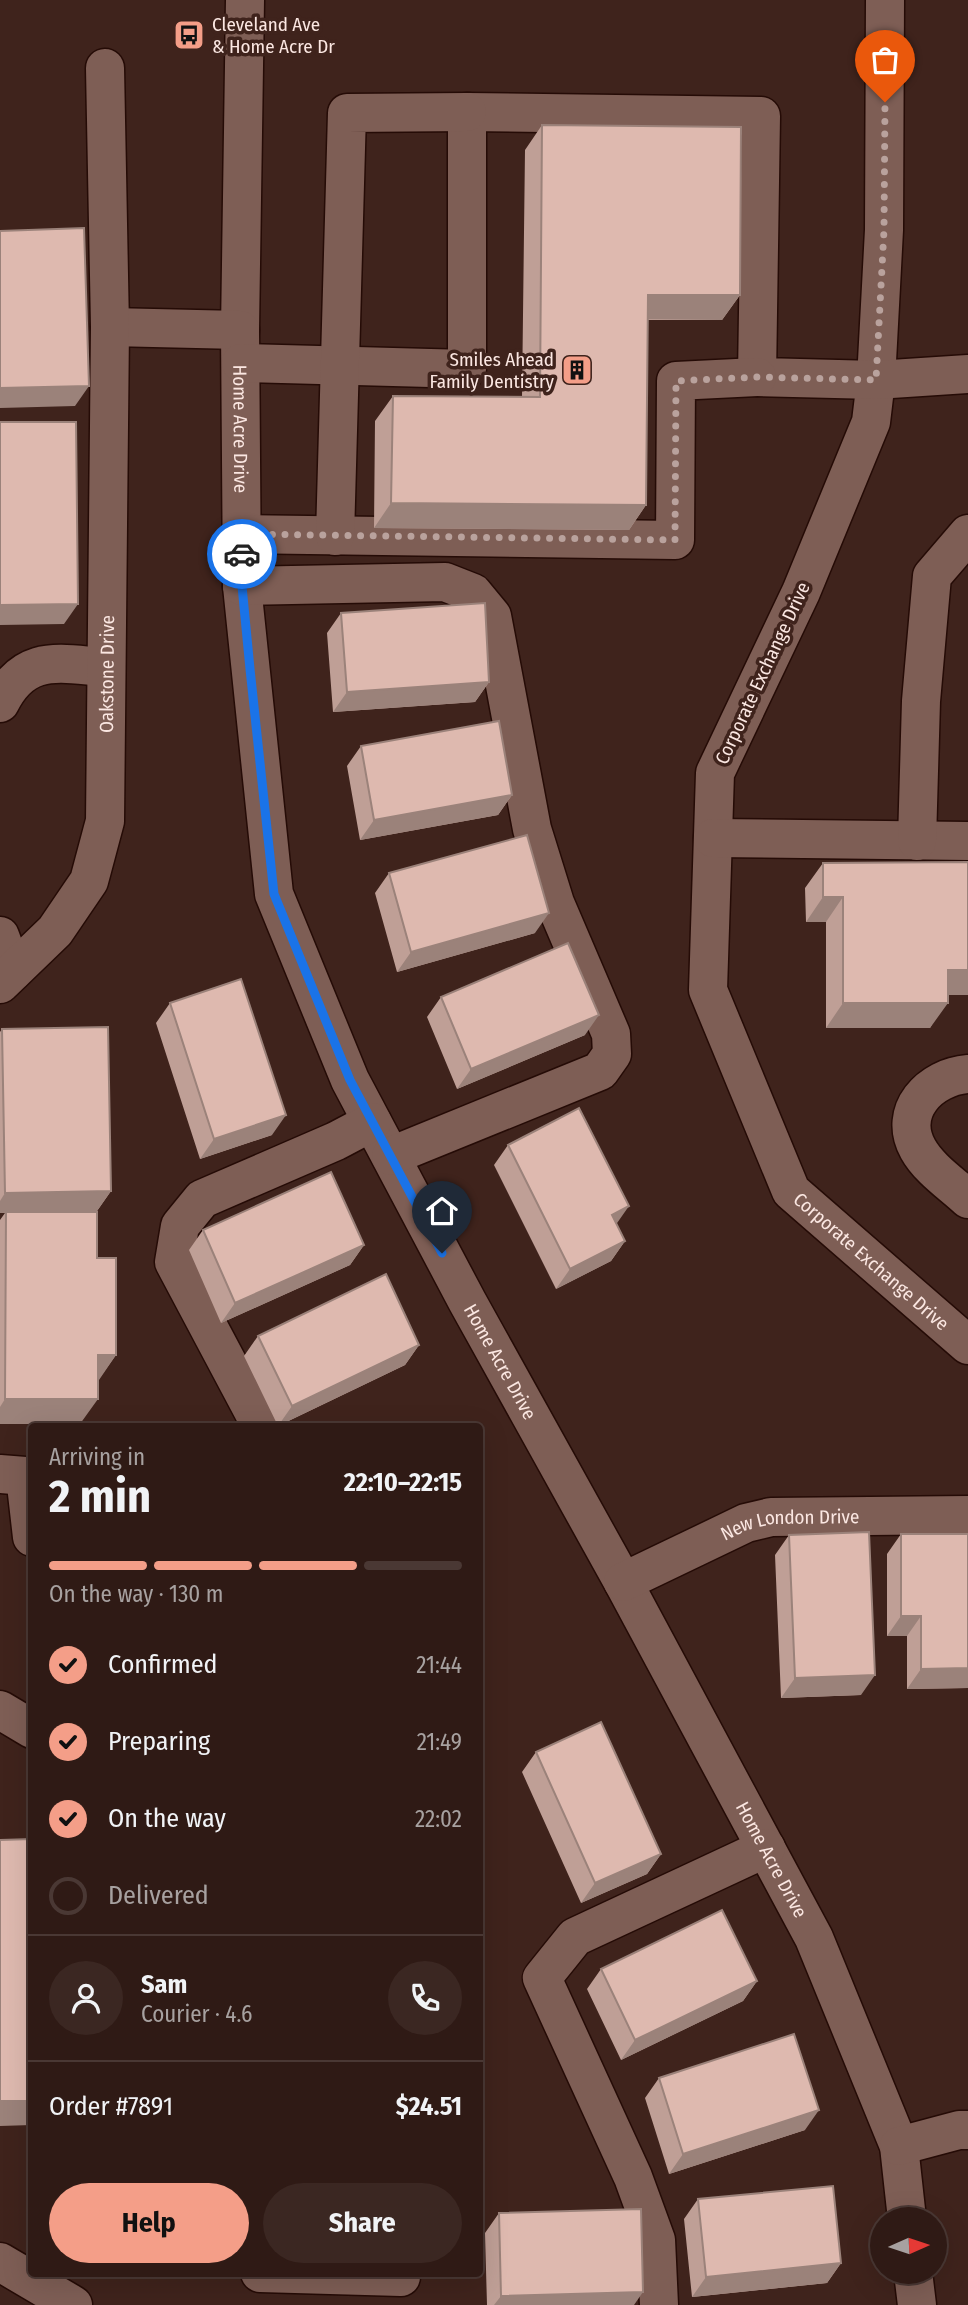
<!DOCTYPE html>
<html lang="en">
<head>
<meta charset="utf-8">
<style>
	:root { --surface:#2f1a15; --page:#3b2722; --text:#f1f3f6; --muted:#a7a1a0; --line:#4a3834; --accent:#f49e88 }
	body { margin:0; font-family:"Fira Sans Condensed",sans-serif; background:var(--page); color:var(--text); height:100vh; display:flex; flex-direction:column; font-size:26px; white-space:nowrap }
	* { box-sizing:border-box; margin:0 }
	p { font-size:23px; color:var(--muted) }
	.icon { flex:none; width:38px; height:38px; fill:none; stroke:currentColor; stroke-width:2; stroke-linecap:round; stroke-linejoin:round }
	.map { position:relative; flex:1; overflow:hidden }
	.side { position:absolute; left:28px; top:1423px; width:455px; height:854px; display:flex; flex-direction:column; background:var(--surface); border-radius:7px; box-shadow:0 7px 28px #0002,0 0 0 2px var(--line) }
	.side>* { flex:none }
	.needle { width:46px; rotate:87deg }
	.buttons { position:absolute; left:870px; top:2207px; display:grid; gap:14px }
	.buttons a { display:grid; place-items:center; width:77px; height:77px; border-radius:50%; background:var(--surface); box-shadow:0 7px 28px #0002,0 0 0 2px var(--line); font-size:35px }
	.pin { position:absolute; display:grid; place-items:center; width:60px; height:60px; color:#fff; margin:-72px -30px; border-radius:50% 50% 50% 0; rotate:-45deg; box-shadow:0 0 7px #0007 }
	.pin .icon { rotate:45deg }
	.courier { position:absolute; display:grid; place-items:center; width:70px; height:70px; margin:-35px; border:5px solid #1a73e8; border-radius:50%; background:#fff; color:#222; box-shadow:0 2px 9px #0007 }
	.head em { font-style:normal; font-weight:700 }
	.head div { display:flex; flex-direction:column-reverse }
	.head { display:flex; align-items:center; justify-content:space-between; height:119px; padding:0 21px }
	h1 { font-size:46px; font-weight:700; line-height:52px }
	.bar { display:grid; grid-template-columns:repeat(4,1fr); gap:10px 7px; align-content:center; height:84px; padding:0 21px }
	.bar i { height:9px; border-radius:5px; background:var(--line) }
	.bar .current { background:var(--accent) }
	.bar p { grid-column:span 4 }
	.line { display:flex; align-items:center; gap:18px; padding:0 21px; border-top:2px solid var(--line) }
	.line div { flex:1 }
	.round { display:grid; place-items:center; flex:none; width:74px; height:74px; border-radius:37px; background:var(--page) }
	ol { padding:0 21px; list-style:none }
	li { display:flex; align-items:center; gap:21px; height:77px }
	li p { margin-inline-start:auto }
	li .icon { padding:7px; border-radius:50%; background:var(--accent); color:#111; stroke-width:4 }
	li:last-child { color:var(--muted) }
	li i { width:38px; height:38px; border:4px solid var(--line); border-radius:50% }
	.action { display:flex; gap:14px; margin-top:auto; padding:14px 21px }
	.action a { flex:1; height:80px; border-radius:42px; background:var(--accent); color:#111; font-size:28px; font-weight:700; line-height:80px; text-align:center }
	.action a+a { background:var(--page); color:var(--text) }
	.map>svg:first-child { display:block }
	.lines { fill:none; stroke-linecap:round; stroke-linejoin:round }
	.minor-casing { stroke:#250b06; stroke-width:41 }
	.minor { stroke:#7e5e55; stroke-width:38 }
	.wall { fill:#bf9f96 }
	.shaded-wall { fill:#9b827a }
	.building { fill:#deb9af; stroke:#9b827a; stroke-width:2 }
	.done { stroke:#b9a29d; stroke-width:7; stroke-dasharray:0 12.6 }
	.route { stroke:#1a73e8; stroke-width:9 }
	.labels { text-anchor:middle; stroke-width:7; stroke-linejoin:round; paint-order:stroke }
	.poi-label { font-size:19px; fill:#fbe7e2; stroke:#3f231c; text-anchor:start }
	.street-label { font-size:19px; fill:#fbe7e2; stroke:#3f231c }
</style>
</head>
<body>
<div class="map">
<svg width="968" height="2305" viewBox="0 0 968 2305">
	<rect width="100%" height="100%" fill="#3f231c"/>
	<g class="lines">
		<g class="minor-casing">
			<g id="minor">
				<path id="s1" d="M245 0 240 330 242 586 274 894 350 1080 467 1301 623 1582 814 1938 899 2146 907 2219"/>
				<path id="s2" d="M885 0 884 230 876 380 871 422 801 592 715 773 708 990 791 1191 968 1345"/>
				<path d="M110 327 240 330"/>
				<path d="M241 363 467 369V112L761 116 757 377 876 380 968 374"/>
				<path d="M242 534 675 540 676 381 757 377"/>
				<path d="M335 536 347 113 467 112"/>
				<path d="M242 586 445 582 473 593 492 616 532 829 555 903 611 1034 612 1054 600 1071 391 1156"/>
				<path d="M0 703C25 653 59 664 106 667"/>
				<path d="M713 838 968 841"/>
				<path d="M917 841 921 701 932 576 968 534"/>
				<path d="M0 936 13 971"/>
				<path id="s3" d="M0 984 55 931 89 881 105 821 110 327 105 68"/>
				<path d="M968 1074C930 1077 897 1111 918 1149 929 1169 952 1184 968 1199"/>
				<path d="M260 1424 174 1262 180 1226 202 1199 336 1141 372 1122"/>
				<path d="M0 1474 25 1476 32 1537"/>
				<path id="s4" d="M623 1582 746 1523 771 1517 968 1515"/>
				<path d="M0 1710 32 1729"/>
				<path d="M899 2146 959 2130H968"/>
				<path d="M0 2262 73 2305"/>
				<path d="M913 2272 917 2305"/>
				<path d="M260 2273 401 2277"/>
				<path d="M659 2305 656 2240 633 2177 542 1978 575 1937 766 1848"/>
			</g>
		</g>
		<use href="#minor" class="minor"/>
	</g>
	<path class="wall" d="M542 125 740 295 722 320H648L646 505 629 530 374 528 375 421 393 396 522 397 525 150Z
		M341 613 489 682 475 702 333 712 327 633Z
		M361 746 512 795 498 815 360 840 347 766Z
		M968 862V995H948L930 1028H826V922H806L805 888 823 863Z
		M389 873 535 933 397 972 375 893Z
		M441 997 585 1035 457 1089 427 1017Z
		M170 1003 272 1135 200 1159 156 1023Z
		M2 1029 111 1191 97 1211V1258L116 1355 98 1380 80 1424H0V1220L5 1213H0V1032Z
		M508 1145 616 1224 625 1241 611 1261 556 1289 494 1165Z
		M203 1230 364 1245 350 1265 221 1323 189 1250Z
		M258 1336 419 1345 405 1365 278 1426 244 1356Z
		M901 1534 968 1688 907 1689V1636H887V1554Z
		M789 1535 861 1695 781 1698 775 1555Z
		M536 1752 661 1854 647 1874 581 1903 522 1772Z
		M601 1969 757 1981 743 2001 621 2060 587 1989Z
		M659 2078 805 2130 669 2174 645 2098Z
		M698 2199 841 2263 827 2283 692 2297 684 2219Z
		M499 2213 634 2305H487L485 2233Z"/>
	<path class="shaded-wall" d="M648 295H740L722 320 631 319Z
		M89 386 75 406 0 408V388Z
		M391 503 646 505 629 530 374 528Z
		M78 604 64 624 0 625V605Z
		M489 682 475 702 333 712 347 692Z
		M512 795 498 815 360 840 374 820Z
		M823 897H843L826 922H806Z
		M549 913 535 933 397 972 411 952Z
		M948 970H968V995H931Z
		M843 1003H948L930 1028H826Z
		M599 1015 585 1035 457 1089 471 1069Z
		M286 1115 272 1135 200 1159 214 1139Z
		M111 1191 97 1211 0 1213V1201L5 1193Z
		M629 1206 615 1226 612 1215Z
		M625 1241 611 1261 556 1289 570 1269Z
		M364 1245 350 1265 221 1323 235 1303Z
		M419 1345 405 1365 278 1426 292 1406Z
		M98 1355H116L99 1380H81Z
		M5 1399H98L80 1424H0V1407Z
		M901 1616H921L907 1636H887Z
		M968 1668V1688L907 1689 921 1669Z
		M875 1675 861 1695 781 1698 795 1678Z
		M661 1854 647 1874 581 1903 595 1883Z
		M757 1981 743 2001 621 2060 635 2040Z
		M0 2101H32V2125L0 2126Z
		M819 2110 805 2130 669 2174 683 2154Z
		M841 2263 827 2283 692 2297 706 2277Z
		M643 2292 634 2305H494L501 2296Z"/>
	<path class="building" d="M542 125 741 127 740 295H648L646 505 391 503 393 396 540 397Z
		M84 228 89 386 0 388V231Z
		M0 422H76L78 604 0 605Z
		M485 603 489 682 347 692 341 613Z
		M499 721 512 795 374 820 361 746Z
		M527 835 549 913 411 952 389 873Z
		M968 862V970H948V1003H843V897H823V863Z
		M568 943 599 1015 471 1069 441 997Z
		M241 979 286 1115 214 1139 170 1003Z
		M108 1027 111 1191 5 1193 2 1029Z
		M579 1108 629 1206 612 1215 625 1241 570 1269 508 1145Z
		M331 1172 364 1245 235 1303 203 1230Z
		M6 1212H97V1258H116V1355H98V1399H5Z
		M386 1274 419 1345 292 1406 258 1336Z
		M869 1532 875 1675 795 1678 789 1535Z
		M901 1534H968V1668L921 1669V1616H901Z
		M601 1722 661 1854 595 1883 536 1752Z
		M32 1839V2101H0V1840Z
		M722 1910 757 1981 635 2040 601 1969Z
		M794 2034 819 2110 683 2154 659 2078Z
		M833 2186 841 2263 706 2277 698 2199Z
		M641 2209 643 2292 501 2296 499 2213Z"/>
	<g class="lines">
		<path class="done" d="M242 554V534L675 540 676 381 757 377 876 380 884 230 885 102"/>
		<path class="route" d="M242 554V586L250 669 274 894 350 1080 442 1253"/>
	</g>
	<defs>
		<g id="bus-square" transform="scale(1.575)"><rect x="-9" y="-9" width="18" height="18" rx="4" fill="#f49e88" stroke="#3f231c"/><path d="M-5-6H5V4H4V6H2V4H-2V6H-4V4H-5ZM-3.5-4V0h7V-4ZM-3.5 1.2v1.5H-2V1.2ZM2 1.2v1.5H3.5V1.2Z" fill="#111"/></g>
		<g id="building-square" transform="scale(1.575)"><rect x="-9" y="-9" width="18" height="18" rx="4" fill="#f49e88" stroke="#3f231c"/><path d="M-4-6H4V6H1V3H-1V6H-4ZM-2.5-4.3h1.7v1.8h-1.7ZM.8-4.3h1.7v1.8H.8ZM-2.5-1h1.7V.8h-1.7ZM.8-1h1.7V.8H.8Z" fill="#111"/></g>
	</defs>
	<g fill-rule="evenodd">
		<use href="#bus-square" x="189" y="35"/>
		<use href="#building-square" x="577" y="370"/>
	</g>
	<g class="labels">
		<g class="poi-label">
			<text x="212" y="31">Cleveland Ave<tspan x="212" dy="22">&amp; Home Acre Dr</tspan></text>
			<text x="554" y="366" text-anchor="end">Smiles Ahead<tspan x="554" dy="22">Family Dentistry</tspan></text>
		</g>
		<g class="street-label">
			<text dy="7" stroke="none"><textPath href="#s1" startOffset="429">Home Acre Drive</textPath></text>
			<text dy="7" stroke="none"><textPath href="#s3" startOffset="346">Oakstone Drive</textPath></text>
			<text transform="translate(762 673) rotate(-65)" y="7">Corporate Exchange Drive</text>
			<text dy="7" stroke="none"><textPath href="#s2" startOffset="1348">Corporate Exchange Drive</textPath></text>
			<text dy="7" stroke="none"><textPath href="#s1" startOffset="1416">Home Acre Drive</textPath></text>
			<text dy="7" stroke="none"><textPath href="#s4" startOffset="180">New London Drive</textPath></text>
			<text dy="7" stroke="none"><textPath href="#s1" startOffset="1983">Home Acre Drive</textPath></text>
		</g>
	</g>
</svg>
<div class="buttons">
<a><svg class="needle" viewBox="-14 -14 28 28"><path d="M0-13l5 13h-10z" fill="#e53935"/><path d="M0 13l5-13h-10z" fill="#a7a1a0"/></svg></a>
</div>
<div class="pin" style="left:885px;top:102px;background:#ea580c"><svg class="icon" aria-label="bag" viewBox="0 0 24 24"><path d="M5 8h14l-1 12H6zM9 8a3 3 0 0 1 6 0"/></svg></div>
<div class="pin" style="left:442px;top:1253px;background:#1f2937"><svg class="icon" aria-label="home" viewBox="0 0 24 24"><path d="M3 11l9-7 9 7M6 9v11h12V9"/></svg></div>
<div class="courier" style="left:242px;top:554px"><svg class="icon" aria-label="car" viewBox="0 0 24 24"><path d="M5 17H2v-5l4-1 3-4h7l3 4 3 1v5h-3M9 17h6M6 11h13"/><circle cx="7" cy="17" r="2"/><circle cx="17" cy="17" r="2"/></svg></div>
<section class="side">
<div class="head"><div><h1>2 min</h1><p>Arriving in</p></div><em>22:10–22:15</em></div>
<div class="bar"><i class="current"></i><i class="current"></i><i class="current"></i><i></i><p>On the way · 130 m</p></div>
<ol>
<li><svg class="icon" aria-label="check" viewBox="0 0 24 24"><path d="M5 12l5 5 9-10"/></svg>Confirmed<p>21:44</p></li>
<li><svg class="icon" aria-label="check" viewBox="0 0 24 24"><path d="M5 12l5 5 9-10"/></svg>Preparing<p>21:49</p></li>
<li><svg class="icon" aria-label="check" viewBox="0 0 24 24"><path d="M5 12l5 5 9-10"/></svg>On the way<p>22:02</p></li>
<li><i></i>Delivered</li>
</ol>
<div class="line" style="height:126px"><a class="round"><svg class="icon" aria-label="person" viewBox="0 0 24 24"><circle cx="12" cy="8" r="4"/><path d="M4 21q1-7 8-7t8 7"/></svg></a><div><b>Sam</b><p>Courier · 4.6</p></div><a class="round"><svg class="icon" aria-label="phone" viewBox="0 0 24 24"><path d="M5 4h4l2 5-3 2q2 4 5 5l2-3 5 2v4C11 20 4 13 5 4z"/></svg></a></div>
<div class="line" style="height:91px"><div>Order #7891</div><b>$24.51</b></div>
<div class="action"><a>Help</a><a>Share</a></div>
</section>
</div>
</body>
</html>
